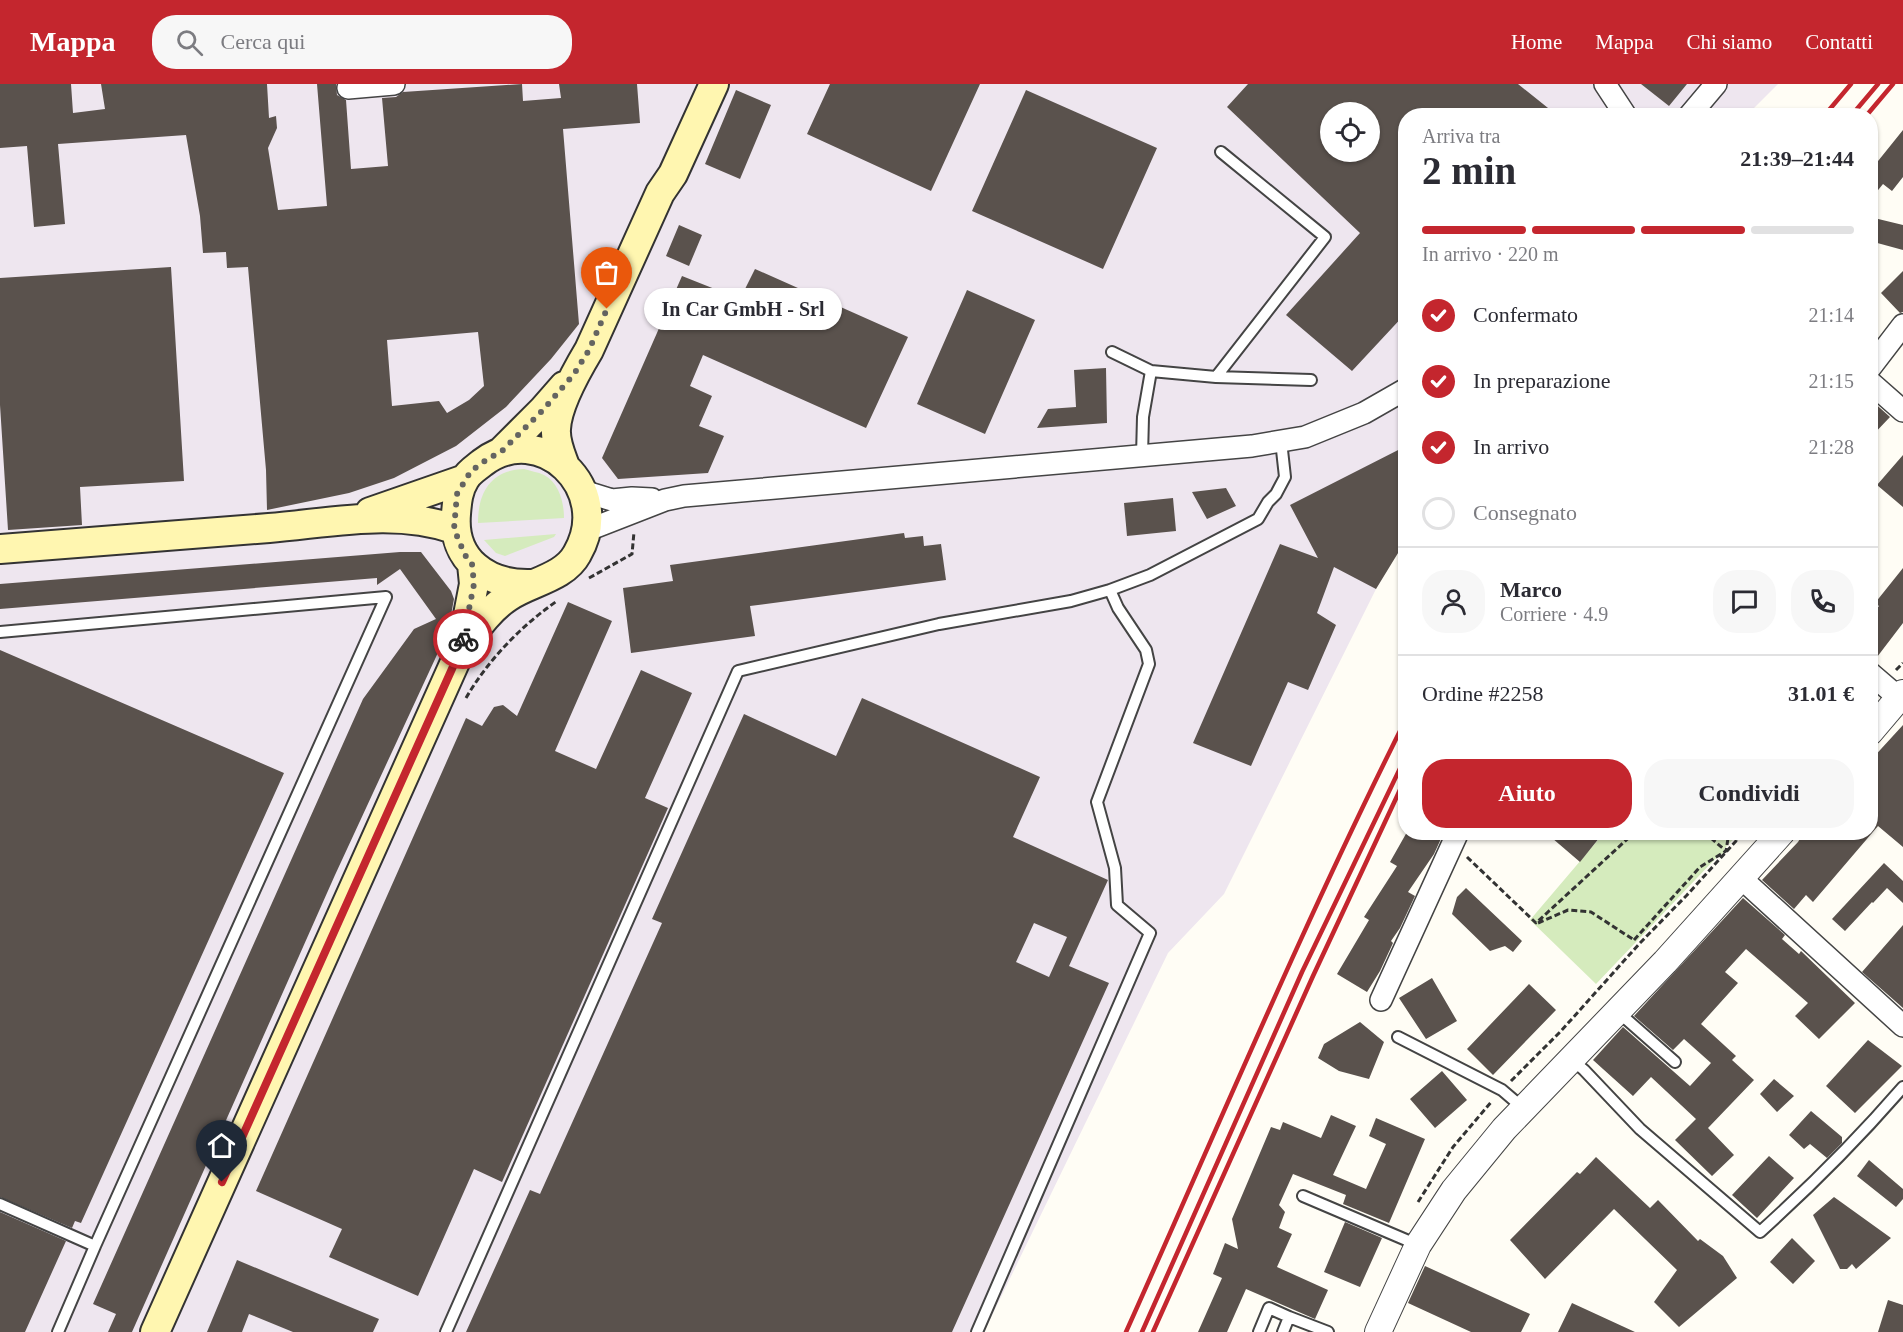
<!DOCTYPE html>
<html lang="it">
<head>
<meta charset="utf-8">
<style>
	:root { --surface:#fff; --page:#f7f7f7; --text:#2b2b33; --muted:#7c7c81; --line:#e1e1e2; --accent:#c4262e }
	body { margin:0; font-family:Georgia,serif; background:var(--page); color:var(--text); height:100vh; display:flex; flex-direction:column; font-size:22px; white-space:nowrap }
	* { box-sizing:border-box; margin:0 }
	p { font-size:20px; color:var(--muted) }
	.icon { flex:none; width:33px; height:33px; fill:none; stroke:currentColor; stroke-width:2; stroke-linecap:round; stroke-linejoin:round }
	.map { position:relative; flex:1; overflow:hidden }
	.drawer { position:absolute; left:1398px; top:24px; width:480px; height:732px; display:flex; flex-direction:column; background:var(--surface); border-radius:24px; box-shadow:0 2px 4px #0004 }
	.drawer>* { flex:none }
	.tools { position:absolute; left:1320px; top:18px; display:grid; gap:12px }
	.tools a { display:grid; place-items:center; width:60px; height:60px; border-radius:50%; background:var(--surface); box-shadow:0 2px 4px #0004; font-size:30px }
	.pin { position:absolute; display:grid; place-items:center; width:51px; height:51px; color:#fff; margin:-62px -26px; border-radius:50% 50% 50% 0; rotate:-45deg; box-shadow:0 0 6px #0007 }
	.pin .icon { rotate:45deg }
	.courier { position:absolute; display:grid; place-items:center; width:60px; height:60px; margin:-30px; border:4px solid #c4262e; border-radius:50%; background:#fff; color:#222; box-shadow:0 2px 8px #0007 }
	.bubble { position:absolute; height:42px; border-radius:21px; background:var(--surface); box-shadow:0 2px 4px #0004; font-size:20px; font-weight:800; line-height:42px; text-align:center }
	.head em { font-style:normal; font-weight:800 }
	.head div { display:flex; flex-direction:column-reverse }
	.head { display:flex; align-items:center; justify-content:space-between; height:102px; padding:0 24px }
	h1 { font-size:39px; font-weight:800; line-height:45px }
	.bar { display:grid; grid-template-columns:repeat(4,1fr); gap:9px 6px; align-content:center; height:72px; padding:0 24px }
	.bar i { height:8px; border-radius:4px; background:var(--line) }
	.bar .selected { background:var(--accent) }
	.bar p { grid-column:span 4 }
	.line { display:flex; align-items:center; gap:15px; padding:0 24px; border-top:2px solid var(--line) }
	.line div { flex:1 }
	.round { display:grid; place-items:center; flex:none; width:63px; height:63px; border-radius:24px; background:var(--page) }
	ol { padding:0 24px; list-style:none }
	li { display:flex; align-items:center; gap:18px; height:66px }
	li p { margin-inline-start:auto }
	li .icon { padding:6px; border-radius:50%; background:var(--accent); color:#fff; stroke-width:4 }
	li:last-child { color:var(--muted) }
	li i { width:33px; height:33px; border:3px solid var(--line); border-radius:50% }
	.button { display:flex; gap:12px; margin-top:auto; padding:12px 24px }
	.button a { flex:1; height:69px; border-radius:24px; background:var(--accent); color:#fff; font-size:24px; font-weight:800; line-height:69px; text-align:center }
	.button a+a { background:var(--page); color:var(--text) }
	header { display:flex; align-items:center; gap:36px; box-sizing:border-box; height:84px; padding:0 30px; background:var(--accent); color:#fff }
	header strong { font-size:28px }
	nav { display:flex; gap:33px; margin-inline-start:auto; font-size:21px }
	.search { width:420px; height:54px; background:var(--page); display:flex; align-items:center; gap:15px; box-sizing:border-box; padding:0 21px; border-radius:24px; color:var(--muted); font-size:22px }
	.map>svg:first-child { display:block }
	.industrial { fill:#eee6ef; fill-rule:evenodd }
	.green { fill:#d5ebbd }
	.building { fill:#5a524d; fill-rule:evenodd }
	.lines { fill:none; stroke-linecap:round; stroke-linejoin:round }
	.service-casing { stroke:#444; stroke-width:14 }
	.minor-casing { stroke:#444; stroke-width:24 }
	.tertiary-casing { stroke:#444; stroke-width:28 }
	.secondary-casing { stroke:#333; stroke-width:32 }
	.path { stroke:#333; stroke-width:3; stroke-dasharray:6 3; stroke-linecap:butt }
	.service { stroke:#fff; stroke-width:10 }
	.minor { stroke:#fff; stroke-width:21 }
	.tertiary { stroke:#fff; stroke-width:26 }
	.secondary { stroke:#fff6b0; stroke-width:28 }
	.rail { stroke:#c4262e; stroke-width:4.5 }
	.done { stroke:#646461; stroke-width:6; stroke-dasharray:0 10.8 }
	.route { stroke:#c4262e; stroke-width:8 }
</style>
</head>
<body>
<header>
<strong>Mappa</strong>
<div class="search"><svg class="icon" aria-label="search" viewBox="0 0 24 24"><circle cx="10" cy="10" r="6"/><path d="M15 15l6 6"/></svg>Cerca qui</div>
<nav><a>Home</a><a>Mappa</a><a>Chi siamo</a><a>Contatti</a></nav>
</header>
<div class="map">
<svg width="1903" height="1248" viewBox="0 0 1903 1248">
	<rect width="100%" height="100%" fill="#fffdf5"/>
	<path class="industrial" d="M0 0H1778L1747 31 1406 32 1405 456 1376 505 1224 810 1168 869 984 1248H0ZM1330 28H1370V68H1330Z"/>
	<path class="green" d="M524 385C530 387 538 388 544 391 559 399 564 418 564 434L478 439C478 408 491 386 524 385Z
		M556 450 554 453 505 472 496 469 484 456Z
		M1604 749H1739L1724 765 1726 767 1716 774 1596 900 1530 836Z"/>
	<path class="building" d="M0 0H71L73 29 105 25 101 0H267L269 34 276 32 277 44 268 64 278 126 327 122 317 0H336L337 11 346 16 351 85 388 82 382 14 396 13 403 8 522 0 523 17 561 14 559 0H637L640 39 563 45 579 240 551 275 506 323 456 362 394 394 349 409 267 426 266 386 248 183 227 184 226 168 203 169 200 132 186 51 58 60 65 140 34 143 27 62 0 64ZM478 248 484 302 469 316 447 329 439 317 392 322 387 256Z
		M830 0H980L931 107 807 50Z
		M1248 0H1518L1558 32H1406V229L1352 287 1286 231 1360 149 1227 23ZM1330 28H1370V68H1330Z
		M1641 0H1687L1669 22Z
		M736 6 771 21 740 95 705 80Z
		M1026 6 1157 64 1103 185 972 127Z
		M1903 46V93L1892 107 1883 100 1870 116V87Z
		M1870 133 1903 141V166L1870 157Z
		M679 141 702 151 689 182 666 172Z
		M171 183 184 397 80 403 82 441 8 446 0 321V194Z
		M755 185 908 253 866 344 703 271 690 302 712 312 699 342 724 352 708 389 618 395 602 374 682 192 740 215Z
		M1903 187V228L1900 229 1881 209Z
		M967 206 1035 236 985 350 917 320Z
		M1106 284 1107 339 1037 344 1048 325 1076 323 1074 286Z
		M1870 315 1890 333 1870 354Z
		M1406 362V456L1376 505 1334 483 1317 529 1336 541 1308 606 1288 598 1251 682 1193 659 1280 460 1318 474 1290 421Z
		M1903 371V423L1877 401Z
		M1226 404 1236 422 1207 435 1192 408Z
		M1173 414 1176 447 1127 452 1124 419Z
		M904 449 905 454 923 452 924 462 941 460 946 496 750 522 755 552 631 569 623 504 673 497 670 481Z
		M400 468H421L451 507 454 515 448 547 335 791 132 1248H108L116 1230 93 1220 363 615 414 545 436 535 400 485 377 501V494L0 525V500Z
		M1903 484V539L1874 577H1870V533L1879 522 1875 519Z
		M568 518 612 537 555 667 596 685 641 586 692 609 645 714 668 724 502 1098 474 1085 418 1212 329 1173 342 1145 256 1107 466 634 482 642 494 623 503 621 517 632Z
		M0 566 284 689 81 1139 75 1137 72 1144 0 1113Z
		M862 614 1040 693 1013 753 1108 796 1069 882 1109 899 952 1248H466L530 1106 540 1110 662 839 652 835 744 630 836 672ZM1034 839 1067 853 1049 893 1016 878Z
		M1903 641V763L1878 742 1813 818 1806 811 1794 825 1762 796 1798 758 1804 748H1870V677Z
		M1407 748H1444L1434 770 1408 808 1415 812 1400 844 1391 857 1393 859 1380 887 1367 908 1337 890 1369 836 1364 833 1397 782 1390 778Z
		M1545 748H1604L1580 778Z
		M1884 779 1903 797V819L1887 804 1873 819 1872 818 1845 847 1832 835Z
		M1466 804 1522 857 1513 868 1505 862 1490 867 1452 830 1457 813Z
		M1743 814 1785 851 1782 855 1799 870 1801 867 1855 919 1819 955 1795 932 1808 919 1746 865 1725 888 1738 899 1701 940 1736 972 1732 976 1754 996 1708 1044 1734 1071 1712 1092 1675 1056 1696 1035 1651 993 1633 1012 1593 976 1623 943 1690 1002 1711 979 1684 955 1673 966 1634 932Z
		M1903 841V924L1862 888Z
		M1432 894 1457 937 1426 955 1399 914Z
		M1529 900 1556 926 1493 991 1467 965Z
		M1360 938 1384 958 1369 995 1339 987 1318 974 1324 960Z
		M1868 956 1902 982 1855 1029 1826 1002Z
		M1442 987 1467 1016 1435 1044 1410 1015Z
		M1774 995 1794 1012 1777 1028 1760 1010Z
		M1811 1027 1842 1053V1059L1827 1074 1810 1060 1804 1065 1789 1051Z
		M1331 1031 1356 1042 1333 1091 1366 1105 1386 1060 1369 1052 1376 1034 1425 1055 1389 1139 1343 1120 1346 1111 1293 1090 1279 1121 1285 1128 1279 1144 1292 1150 1277 1183 1328 1206 1315 1235 1246 1205 1227 1248H1198L1222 1194 1213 1190 1225 1159 1238 1165 1232 1135 1271 1043 1280 1046 1283 1038 1321 1054Z
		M1769 1072 1794 1094 1757 1134 1732 1111Z
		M1596 1073 1650 1124 1658 1116 1698 1157 1700 1155 1723 1172 1737 1194 1679 1243 1654 1218 1677 1186 1614 1125 1545 1195 1510 1156 1577 1088 1580 1090Z
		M1869 1076 1903 1105V1115L1896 1123 1857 1092Z
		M1834 1113 1891 1154 1856 1185 1852 1180 1847 1185H1840L1813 1131Z
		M0 1128 66 1157 25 1248H0Z
		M1345 1138 1382 1154 1360 1203 1324 1188Z
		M1792 1154 1815 1177 1793 1200 1770 1178Z
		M237 1176 379 1235 373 1248H293L249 1230 242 1248H207Z
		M1425 1182 1530 1230 1521 1248H1471L1408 1219Z
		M1888 1216 1903 1221V1248H1878Z
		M1572 1219 1635 1248H1558Z"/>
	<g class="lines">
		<g class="service-casing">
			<path id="service" d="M1112 268 1151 287 1216 293 1311 296
				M1216 293 1325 153 1221 68
				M1142 372 1143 333 1151 287
				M0 548 386 513 95 1162
				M1617 927 1675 978
				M1398 953 1502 1006 1523 1024
				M1571 975 1584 986 1640 1045 1760 1148C1811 1102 1858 1055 1903 1003
				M1303 1112 1418 1161
				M0 1120 95 1162 58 1248
				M1289 1233 1328 1248
				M446 1248 738 587 939 540 1071 517 1110 506
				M977 1248 1150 849 1117 821 1115 784 1097 718 1149 580 1146 566 1118 524 1110 506 1150 491 1258 435 1268 418 1276 410 1285 393 1281 357
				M1259 1248 1269 1224 1289 1233 1283 1248"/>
		</g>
		<g class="minor-casing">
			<path id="minor" d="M1605 0 1626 32
				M348 4 394 0
				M1689 32 1716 0
				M1870 284 1903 241
				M1870 298 1903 327
				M583 407 612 416 632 414 652 415
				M588 446 665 416 684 412 1252 362 1305 353 1364 329 1406 305
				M1870 589 1899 614
				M1741 794 1903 942
				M1381 916 1458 748"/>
		</g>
		<g class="tertiary-casing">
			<path id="tertiary" d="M1870 648 1903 609
				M1378 1248 1418 1161 1454 1106 1504 1045 1665 878 1782 748"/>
		</g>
		<g class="secondary-casing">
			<path id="secondary" d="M501 368 543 326 564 302
				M565 382C561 371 555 358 556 345 557 322 577 286 589 266L660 109 673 90 714 0
				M370 428 465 395
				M0 465C90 458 179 451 269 444 330 439 395 424 454 445
				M463 557 474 500 472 480
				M155 1248 460 567C474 548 488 526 508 513 530 498 564 494 577 470 615 405 540 334 482 379 476 384 469 388 465 395 458 406 457 417 456 430 452 476 487 501 530 500"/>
		</g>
		<path class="path" d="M589 494 632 470 634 448
			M1896 586 1903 579
			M466 614C488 576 521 542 557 517
			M1704 748 1726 767
			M1467 773 1536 839 1635 748
			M1538 839 1568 826 1591 828 1634 856
			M1634 856 1700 783 1726 767 1729 748
			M1511 997 1561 947 1640 859 1687 811 1736 757 1738 748
			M1418 1118 1453 1063 1492 1017"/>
		<use href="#service" class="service"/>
		<use href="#minor" class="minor"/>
		<use href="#tertiary" class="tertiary"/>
		<use href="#secondary" class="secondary"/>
		<path class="rail" d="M1824 32 1851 0
			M1851 32 1878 0
			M1866 32 1893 0
			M1126 1248C1218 1043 1305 836 1406 635
			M1142 1248 1302 888 1406 672
			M1153 1248 1313 892 1406 693"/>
	</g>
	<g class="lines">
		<path class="done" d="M463 555 474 500 472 480 465 471 454 445 457 410 471 387 489 374 501 368 543 326 574 290 589 266 607 225"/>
		<path class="route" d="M222 1098 460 567 463 555"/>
	</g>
</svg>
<div class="tools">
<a><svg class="icon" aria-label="locate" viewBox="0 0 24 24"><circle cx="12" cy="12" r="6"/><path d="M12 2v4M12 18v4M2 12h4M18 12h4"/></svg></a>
</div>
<div class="pin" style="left:607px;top:225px;background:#ea580c"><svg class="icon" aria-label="bag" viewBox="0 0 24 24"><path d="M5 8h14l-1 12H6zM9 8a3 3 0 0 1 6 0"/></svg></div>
<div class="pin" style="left:222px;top:1098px;background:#1f2937"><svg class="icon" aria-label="home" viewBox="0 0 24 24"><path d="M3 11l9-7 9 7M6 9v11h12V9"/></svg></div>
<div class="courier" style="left:463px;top:555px"><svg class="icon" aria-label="bike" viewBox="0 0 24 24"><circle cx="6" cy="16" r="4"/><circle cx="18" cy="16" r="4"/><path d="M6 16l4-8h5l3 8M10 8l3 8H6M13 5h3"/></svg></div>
<div class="bubble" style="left:644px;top:204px;width:198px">In Car GmbH - Srl</div>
<section class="drawer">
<div class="head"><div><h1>2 min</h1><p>Arriva tra</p></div><em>21:39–21:44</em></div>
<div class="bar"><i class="selected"></i><i class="selected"></i><i class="selected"></i><i></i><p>In arrivo · 220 m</p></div>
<ol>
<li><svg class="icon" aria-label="check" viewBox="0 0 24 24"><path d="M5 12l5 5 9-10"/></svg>Confermato<p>21:14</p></li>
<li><svg class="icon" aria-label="check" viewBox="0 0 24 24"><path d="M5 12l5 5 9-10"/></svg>In preparazione<p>21:15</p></li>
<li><svg class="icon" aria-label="check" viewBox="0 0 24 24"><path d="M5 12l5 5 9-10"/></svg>In arrivo<p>21:28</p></li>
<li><i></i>Consegnato</li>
</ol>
<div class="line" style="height:108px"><a class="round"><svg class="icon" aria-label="person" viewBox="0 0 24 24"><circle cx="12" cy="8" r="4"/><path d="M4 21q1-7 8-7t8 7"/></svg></a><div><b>Marco</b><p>Corriere · 4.9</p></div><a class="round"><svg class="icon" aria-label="chat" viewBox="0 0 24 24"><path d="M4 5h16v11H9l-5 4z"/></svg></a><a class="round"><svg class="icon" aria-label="phone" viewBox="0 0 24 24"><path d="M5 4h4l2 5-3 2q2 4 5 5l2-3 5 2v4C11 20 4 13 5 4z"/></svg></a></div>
<div class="line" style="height:78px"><div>Ordine #2258</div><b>31.01 €</b></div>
<div class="button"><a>Aiuto</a><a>Condividi</a></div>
</section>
</div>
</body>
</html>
